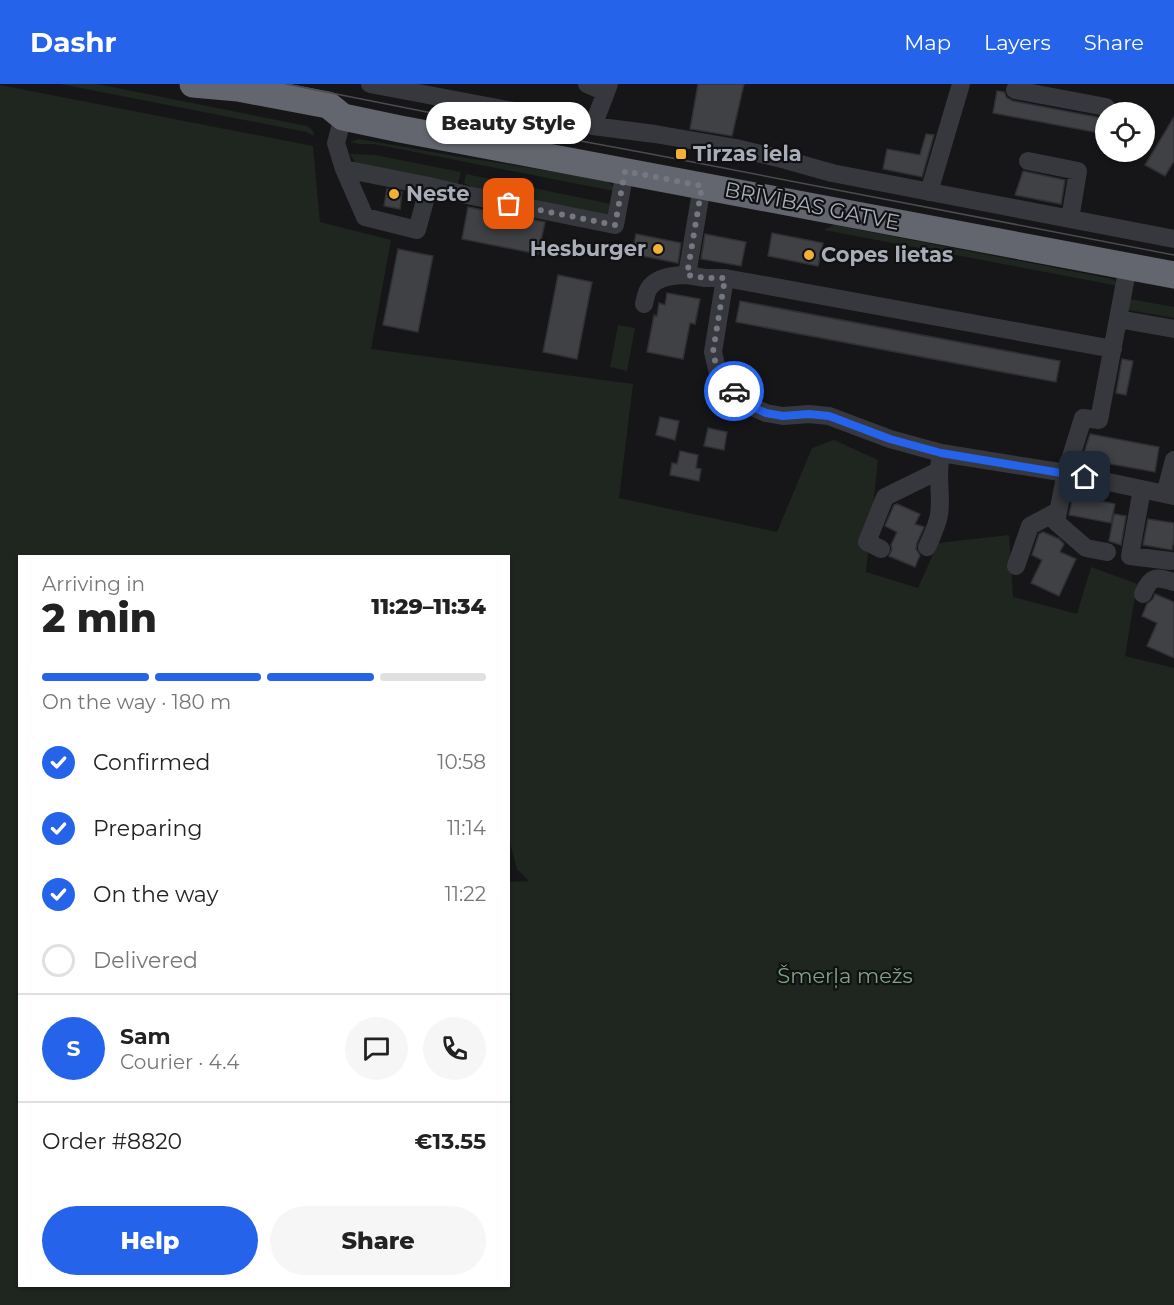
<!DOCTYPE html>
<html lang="en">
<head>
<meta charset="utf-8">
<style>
	:root { --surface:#fff; --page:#f6f6f6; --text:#222; --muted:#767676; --line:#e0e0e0; --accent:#2563eb }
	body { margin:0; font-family:Montserrat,sans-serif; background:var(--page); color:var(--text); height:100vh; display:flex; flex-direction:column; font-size:22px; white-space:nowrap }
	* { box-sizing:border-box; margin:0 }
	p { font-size:20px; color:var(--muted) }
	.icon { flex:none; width:33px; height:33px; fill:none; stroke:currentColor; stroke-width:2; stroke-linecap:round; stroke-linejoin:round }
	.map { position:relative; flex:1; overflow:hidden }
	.panel { position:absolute; left:18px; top:471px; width:492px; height:732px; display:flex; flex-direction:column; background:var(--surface); border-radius:0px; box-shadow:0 2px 4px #0004 }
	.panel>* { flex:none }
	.buttons { position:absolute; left:1095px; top:18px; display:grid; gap:12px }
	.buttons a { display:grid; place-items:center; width:60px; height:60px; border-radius:50%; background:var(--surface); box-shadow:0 2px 4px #0004; font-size:30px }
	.pin { position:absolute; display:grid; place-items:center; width:51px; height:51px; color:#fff; margin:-26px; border-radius:12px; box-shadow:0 3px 9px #0006 }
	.courier { position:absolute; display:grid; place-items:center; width:60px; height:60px; margin:-30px; border:4px solid #2563eb; border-radius:50%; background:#fff; color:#222; box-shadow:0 2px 8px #0007 }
	.bubble { position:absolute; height:42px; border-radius:21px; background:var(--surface); box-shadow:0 2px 4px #0004; font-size:20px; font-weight:800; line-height:42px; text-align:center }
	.head em { font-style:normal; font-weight:800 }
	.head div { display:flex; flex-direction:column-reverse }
	.head { display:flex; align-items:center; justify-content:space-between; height:102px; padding:0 24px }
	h1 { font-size:39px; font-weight:800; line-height:45px }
	.bar { display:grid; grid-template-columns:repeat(4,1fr); gap:9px 6px; align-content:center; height:72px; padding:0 24px }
	.bar i { height:8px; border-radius:4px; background:var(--line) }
	.bar .active { background:var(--accent) }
	.bar p { grid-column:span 4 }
	.line { display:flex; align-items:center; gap:15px; padding:0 24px; border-top:2px solid var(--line) }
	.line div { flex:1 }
	.round { display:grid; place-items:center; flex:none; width:63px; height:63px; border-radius:32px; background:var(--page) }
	ol { padding:0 24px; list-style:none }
	li { display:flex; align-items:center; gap:18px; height:66px }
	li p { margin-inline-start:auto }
	li .icon { padding:6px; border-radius:50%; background:var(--accent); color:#fff; stroke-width:4 }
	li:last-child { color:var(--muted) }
	li i { width:33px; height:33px; border:3px solid var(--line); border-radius:50% }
	.cta { display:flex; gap:12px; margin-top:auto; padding:12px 24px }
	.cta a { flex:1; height:69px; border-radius:36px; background:var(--accent); color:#fff; font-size:24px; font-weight:800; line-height:69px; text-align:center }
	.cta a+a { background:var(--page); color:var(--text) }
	header { display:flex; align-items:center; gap:36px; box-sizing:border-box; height:84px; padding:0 30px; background:var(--accent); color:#fff }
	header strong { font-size:28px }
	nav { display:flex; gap:33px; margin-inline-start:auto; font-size:21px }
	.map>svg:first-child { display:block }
	.green { fill:#1e261f; fill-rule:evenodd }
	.building { fill:#404145; stroke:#303034; stroke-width:1.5 }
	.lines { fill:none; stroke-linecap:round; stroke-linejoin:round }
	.minor { stroke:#37383d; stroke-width:18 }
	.highway { stroke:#63666e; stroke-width:27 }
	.tram { stroke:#4a4c52; stroke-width:1.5 }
	.done { stroke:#757880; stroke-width:6; stroke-dasharray:0 10.8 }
	.route { stroke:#2563eb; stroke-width:8 }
	.poi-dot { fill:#f2b134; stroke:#111113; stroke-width:2 }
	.labels { text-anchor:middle; stroke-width:4.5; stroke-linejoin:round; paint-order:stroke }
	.poi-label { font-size:21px; font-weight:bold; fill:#a8adb8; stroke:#111113; text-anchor:start }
	.street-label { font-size:21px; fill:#a8adb8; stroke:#111113 }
	.park-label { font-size:21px; fill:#7fa381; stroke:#111113 }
</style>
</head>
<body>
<header>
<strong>Dashr</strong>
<nav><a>Map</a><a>Layers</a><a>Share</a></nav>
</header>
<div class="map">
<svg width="1174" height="1221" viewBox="0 0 1174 1221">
	<rect width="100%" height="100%" fill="#161618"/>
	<path class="green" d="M60 0H97L307 42C312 45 314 47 314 52L306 48Z
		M0 1 313 62 320 138 391 156 371 265 633 300 619 414 777 448 812 364 834 356 878 376 866 488 918 504 938 459 1009 451 1013 513 1077 530 1091 483 1137 500 1125 572 1174 584V1221H0ZM20 472H508L509 756 517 785 529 797 508 798V1202H20Z
		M359 55 461 73 606 96 614 103V107L374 60H359L350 58Z
		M349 70 375 71 461 88 457 103 358 81Z
		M466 90 616 121 613 135 470 106V102L464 99Z
		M834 141 1112 195 1118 199 1119 202 824 146Z
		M1130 215 1174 223V234L1128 226Z
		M618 241 635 244 627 287 610 283Z"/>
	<path class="building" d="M698 0H744L732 52 690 45Z
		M997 7 1004 8 1007 14 1013 17 1102 34 1099 49 993 29Z
		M1174 33V77L1165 92 1145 81Z
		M926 50 934 51 922 93 883 85 887 65 920 71Z
		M1023 87 1065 96 1061 120 1015 111Z
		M387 105 402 108 400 125 384 122Z
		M468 123 545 138 538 170 462 155Z
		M772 149 823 159 818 182 768 172Z
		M636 150 681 159 678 179 632 170Z
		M705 150 746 158 741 182 701 175Z
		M398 165 433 172 418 248 383 241Z
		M558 191 592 198 577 275 543 268Z
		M667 209 700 215 695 240 690 239 683 275 647 268 654 231 657 232 659 219 665 221Z
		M740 217 1060 277 1056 298 736 238Z
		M1122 275 1133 277 1126 311 1116 309Z
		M660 333 679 337 675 356 656 351Z
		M708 344 727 348 724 366 704 362Z
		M1090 350 1159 363 1155 388 1082 375Z
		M680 367 698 371 696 384 701 385 699 397 670 391 672 379 677 380Z
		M1073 411 1115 420 1111 439 1069 431Z
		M897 420 920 430 915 440 924 443 917 459 916 465 920 471 915 483 889 472 892 465 891 461 897 448 885 442 894 421Z
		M1114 430 1126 432 1121 461 1109 457Z
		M1148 435 1174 439V456L1172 466 1143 461Z
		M1043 448 1059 455 1064 460 1060 468 1076 475 1059 512 1031 499 1042 476 1032 471 1039 450Z
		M1155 510 1174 518V574L1147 562 1157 539 1142 532 1147 520 1153 515Z"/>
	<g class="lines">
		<path class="minor" d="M370 0 593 42 655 50 736 64 786 76 832 89 1174 155
			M587 0 605 8
			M1015 6 1106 23
			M343 33 336 59 344 85 429 102 467 111 615 141 625 87
			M593 42 609 0
			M1028 77 1078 87 1070 135
			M344 85 365 133 417 146 429 102
			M702 102 687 191 705 194H725L1113 265
			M929 108 961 0
			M725 194 713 268 717 285 721 294 732 305 753 323 766 329 783 332 809 330 829 332 890 355 941 369 1066 389 1174 412
			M644 220C645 216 646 210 648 206 655 193 674 191 687 191
			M1118 235 1174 245
			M1142 405 1130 472 1171 477
			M1165 410 1174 376
			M927 463C932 452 937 442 939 431 942 413 937 395 940 377
			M881 465 867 458 885 413 938 387
			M1107 468 1086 464 1056 438 1066 389 1083 334 1099 336 1128 182
			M1016 482 1030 442 1058 427
			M1143 510C1151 491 1156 493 1174 498"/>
		<path class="highway" d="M193 0 238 4 328 21 343 33 400 45 1174 191"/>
		<path class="tram" d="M286 0 457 34 651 70 1174 171"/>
	</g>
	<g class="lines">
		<path class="done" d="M509 120 615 141 625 87 702 102 687 191 705 194H725L713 268 717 285 721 294 734 307"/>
		<path class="route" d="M734 307 753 323 766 329 783 332 809 330 829 332 890 355 941 369 1085 393"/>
	</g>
	<g class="poi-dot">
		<rect x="675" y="64" width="12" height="12" rx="3"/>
		<circle cx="394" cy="110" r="6"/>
		<circle cx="658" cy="165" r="6"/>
		<circle cx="809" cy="171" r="6"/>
	</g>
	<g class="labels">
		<g class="poi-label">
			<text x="693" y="77">Tirzas iela</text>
			<text x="406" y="117">Neste</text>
			<text x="646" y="172" text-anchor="end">Hesburger</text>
			<text x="821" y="178">Copes lietas</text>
		</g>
		<g class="street-label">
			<text transform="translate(812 122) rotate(11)" y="7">BRĪVĪBAS GATVE</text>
		</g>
		<g class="park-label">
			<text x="845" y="899">Šmerļa mežs</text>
		</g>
	</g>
</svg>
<div class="buttons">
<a><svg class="icon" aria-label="locate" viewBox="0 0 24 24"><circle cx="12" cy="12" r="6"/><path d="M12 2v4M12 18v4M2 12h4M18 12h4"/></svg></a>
</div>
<div class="pin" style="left:509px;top:120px;background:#ea580c"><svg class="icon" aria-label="bag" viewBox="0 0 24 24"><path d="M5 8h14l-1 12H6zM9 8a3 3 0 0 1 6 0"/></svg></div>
<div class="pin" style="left:1085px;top:393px;background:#1f2937"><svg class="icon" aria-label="home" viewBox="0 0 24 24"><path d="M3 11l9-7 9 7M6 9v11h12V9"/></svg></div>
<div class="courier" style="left:734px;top:307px"><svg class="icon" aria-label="car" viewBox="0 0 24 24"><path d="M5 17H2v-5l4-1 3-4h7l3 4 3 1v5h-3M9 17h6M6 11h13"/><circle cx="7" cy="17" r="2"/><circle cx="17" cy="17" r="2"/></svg></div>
<div class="bubble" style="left:426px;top:18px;width:165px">Beauty Style</div>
<section class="panel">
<div class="head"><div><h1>2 min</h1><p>Arriving in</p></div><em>11:29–11:34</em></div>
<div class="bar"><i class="active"></i><i class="active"></i><i class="active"></i><i></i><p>On the way · 180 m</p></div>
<ol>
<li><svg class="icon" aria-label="check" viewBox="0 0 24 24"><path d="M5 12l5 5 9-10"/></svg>Confirmed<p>10:58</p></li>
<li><svg class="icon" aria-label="check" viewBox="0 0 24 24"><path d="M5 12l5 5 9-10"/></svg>Preparing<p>11:14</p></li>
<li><svg class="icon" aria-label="check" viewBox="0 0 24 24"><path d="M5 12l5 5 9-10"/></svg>On the way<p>11:22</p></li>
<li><i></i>Delivered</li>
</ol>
<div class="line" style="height:108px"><b class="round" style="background:var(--accent);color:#fff">S</b><div><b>Sam</b><p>Courier · 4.4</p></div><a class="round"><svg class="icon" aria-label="chat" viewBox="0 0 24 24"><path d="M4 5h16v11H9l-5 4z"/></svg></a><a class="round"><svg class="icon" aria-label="phone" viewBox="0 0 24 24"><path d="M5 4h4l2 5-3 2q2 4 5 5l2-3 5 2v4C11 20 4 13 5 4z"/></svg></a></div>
<div class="line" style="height:78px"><div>Order #8820</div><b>€13.55</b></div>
<div class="cta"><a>Help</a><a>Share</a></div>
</section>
</div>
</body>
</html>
